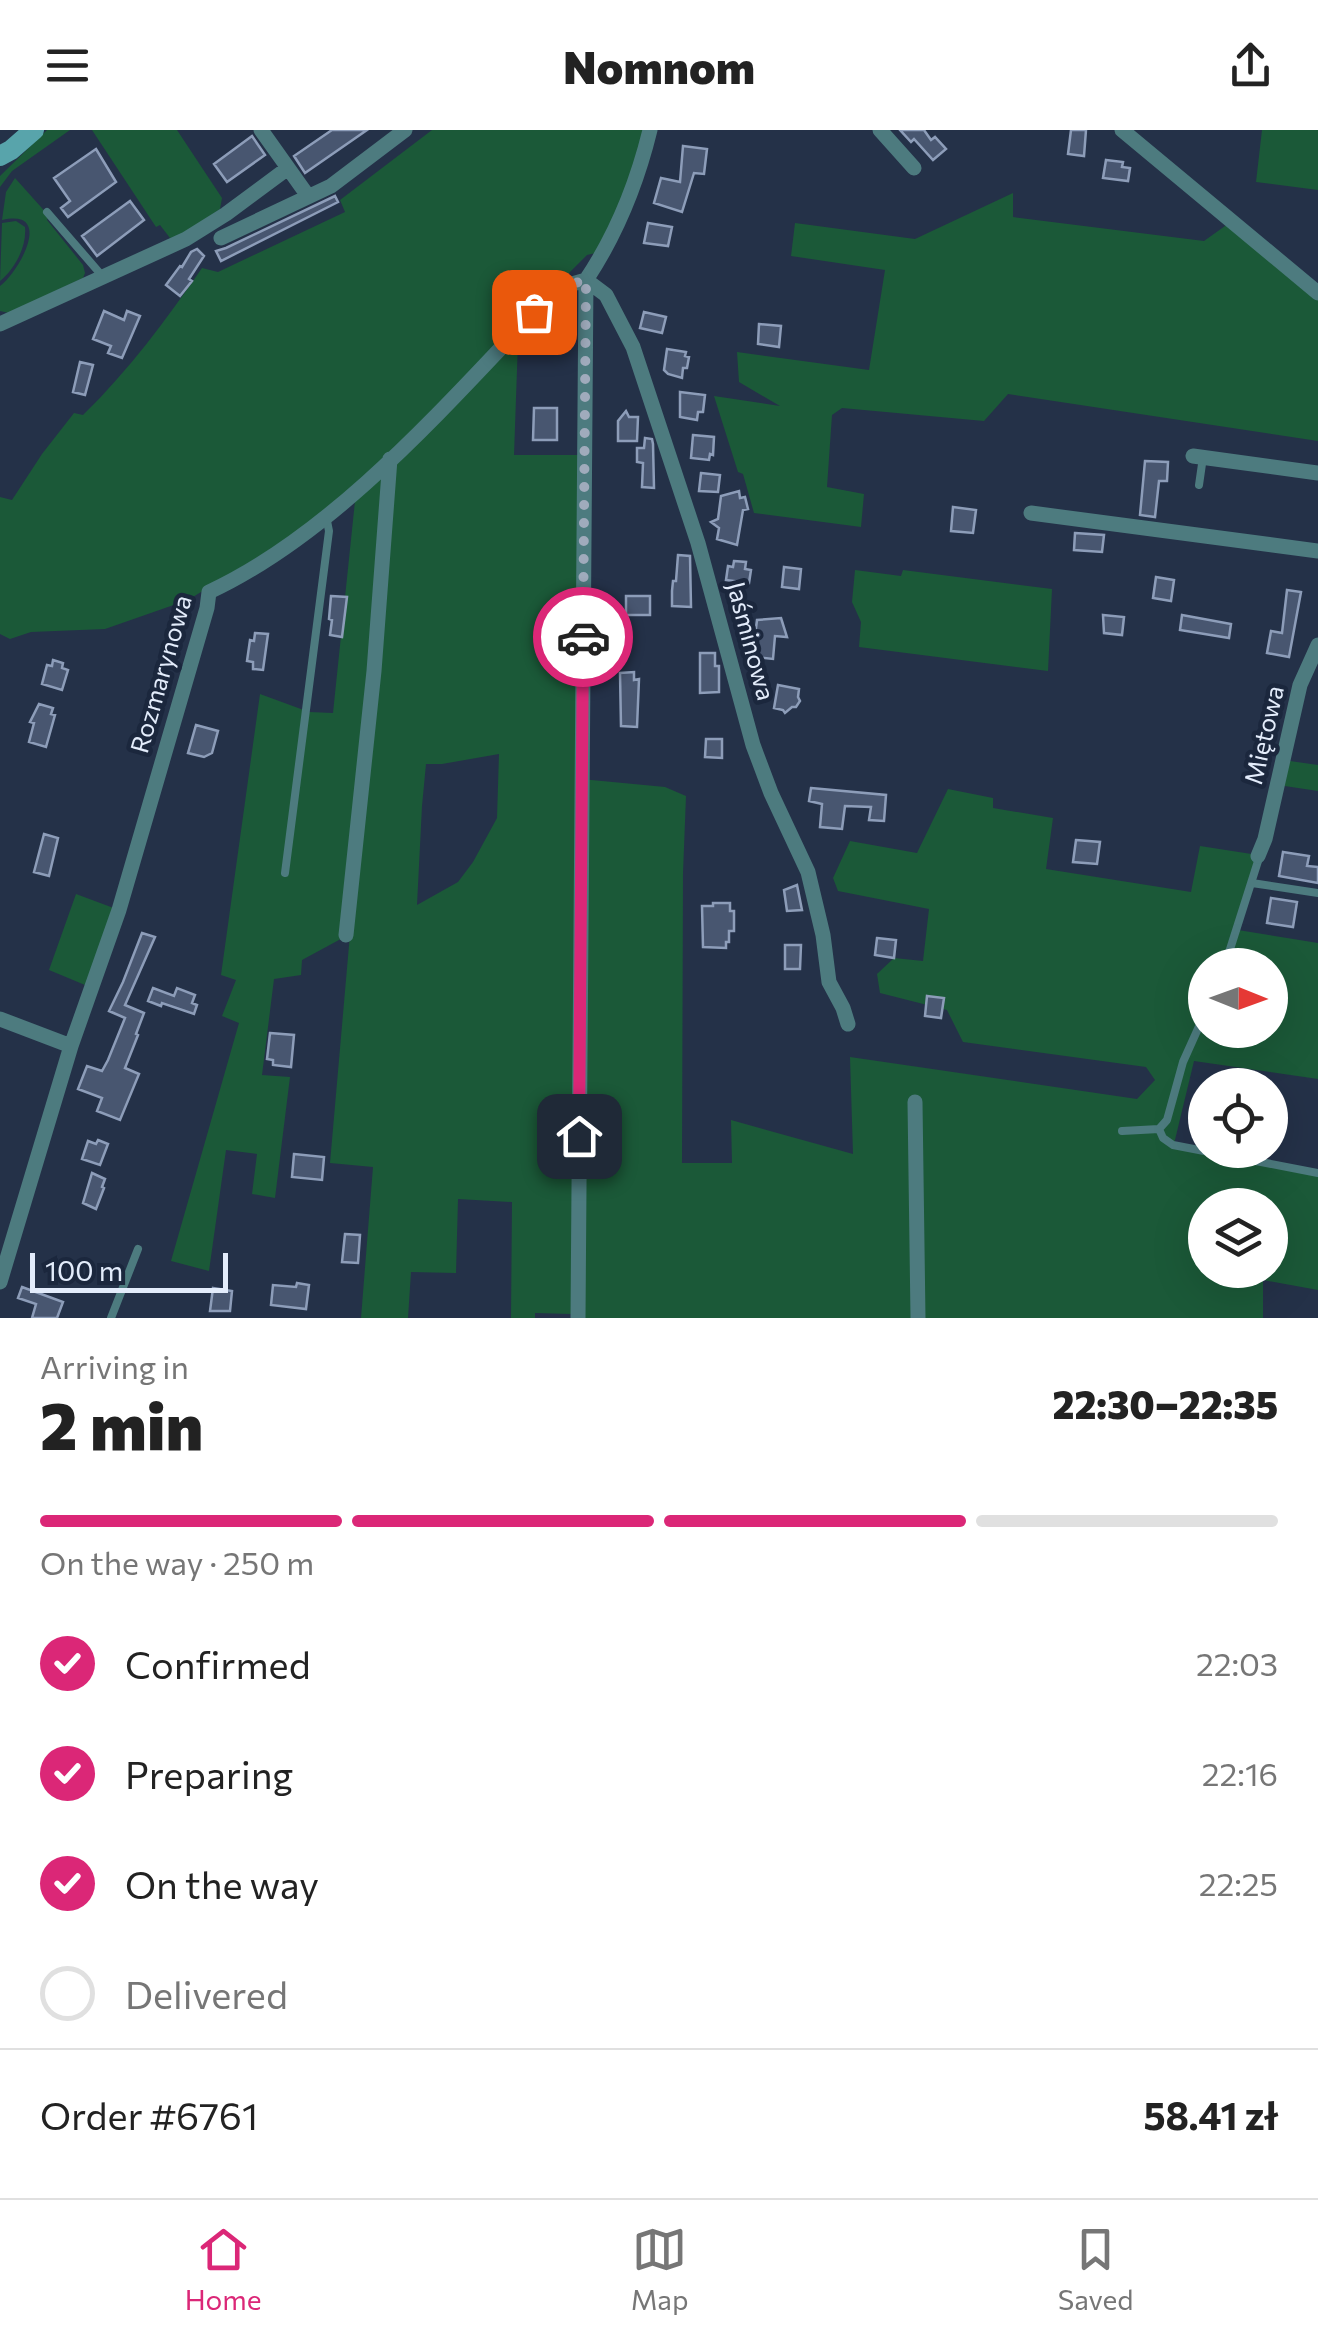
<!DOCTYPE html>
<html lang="en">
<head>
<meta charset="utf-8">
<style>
	:root { --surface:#fff; --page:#f2f2f2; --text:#222; --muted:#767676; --line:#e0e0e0; --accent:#db2777 }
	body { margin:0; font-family:Commissioner,sans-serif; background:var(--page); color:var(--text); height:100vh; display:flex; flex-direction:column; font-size:38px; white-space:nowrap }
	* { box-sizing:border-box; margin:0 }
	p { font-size:32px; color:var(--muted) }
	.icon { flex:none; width:55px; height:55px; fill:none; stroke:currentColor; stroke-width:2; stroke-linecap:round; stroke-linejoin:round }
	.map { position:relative; height:1188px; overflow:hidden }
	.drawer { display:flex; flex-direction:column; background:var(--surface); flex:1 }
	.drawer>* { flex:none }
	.needle { width:65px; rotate:91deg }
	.tools { position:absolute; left:1188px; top:818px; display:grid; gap:20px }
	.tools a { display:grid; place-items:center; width:100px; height:100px; border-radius:50%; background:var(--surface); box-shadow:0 10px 40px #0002; font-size:50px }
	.scale { position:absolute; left:30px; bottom:25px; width:198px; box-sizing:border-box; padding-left:10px; border:5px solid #e3ecfb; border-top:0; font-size:28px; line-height:35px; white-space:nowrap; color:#e3ecfb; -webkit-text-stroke:8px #1b273d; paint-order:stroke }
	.pin { position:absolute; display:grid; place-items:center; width:85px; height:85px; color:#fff; margin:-42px; border-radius:20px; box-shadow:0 5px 15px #0006 }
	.courier { position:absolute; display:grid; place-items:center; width:100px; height:100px; margin:-50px; border:8px solid #db2777; border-radius:50%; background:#fff; color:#222; box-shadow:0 2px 12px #0007 }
	.head em { font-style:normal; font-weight:800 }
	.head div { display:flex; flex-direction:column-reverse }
	.head { display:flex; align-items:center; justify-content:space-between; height:170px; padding:0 40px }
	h1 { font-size:65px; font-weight:800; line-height:75px }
	.bar { display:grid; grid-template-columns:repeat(4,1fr); gap:15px 10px; align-content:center; height:120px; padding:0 40px }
	.bar i { height:12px; border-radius:8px; background:var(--line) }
	.bar .on { background:var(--accent) }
	.bar p { grid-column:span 4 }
	.line { display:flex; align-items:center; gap:25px; padding:0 40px; border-top:2px solid var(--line) }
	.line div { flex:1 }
	ol { padding:0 40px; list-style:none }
	li { display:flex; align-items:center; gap:30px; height:110px }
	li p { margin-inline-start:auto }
	li .icon { padding:10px; border-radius:50%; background:var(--accent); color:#fff; stroke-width:4 }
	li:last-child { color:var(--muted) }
	li i { width:55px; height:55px; border:5px solid var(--line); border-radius:50% }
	header { display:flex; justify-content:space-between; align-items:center; height:130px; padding:0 40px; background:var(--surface); font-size:45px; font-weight:800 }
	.tab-bar { display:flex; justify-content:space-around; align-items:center; height:140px; border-top:2px solid var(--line); background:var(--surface); font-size:28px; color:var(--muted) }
	.tab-bar a { display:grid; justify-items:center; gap:5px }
	.tab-bar .on { color:var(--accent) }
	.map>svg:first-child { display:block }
	.green { fill:#1b5938; fill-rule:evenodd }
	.building { fill:#485670; stroke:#8d9db9; stroke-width:2.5 }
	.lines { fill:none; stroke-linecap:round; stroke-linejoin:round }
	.lane { stroke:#4d7b7f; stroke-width:8 }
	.street { stroke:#4d7b7f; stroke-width:15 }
	.secondary { stroke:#58a4ab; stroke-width:20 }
	.done { stroke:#a0abbc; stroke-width:10; stroke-dasharray:0 18 }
	.route { stroke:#db2777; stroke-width:12 }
	.labels { text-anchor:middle; stroke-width:9; stroke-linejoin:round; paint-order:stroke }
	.street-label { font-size:25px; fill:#e3ecfb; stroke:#1b273d }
</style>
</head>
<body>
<header><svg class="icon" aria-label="menu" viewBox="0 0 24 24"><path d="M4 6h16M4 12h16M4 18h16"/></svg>Nomnom<svg class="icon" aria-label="share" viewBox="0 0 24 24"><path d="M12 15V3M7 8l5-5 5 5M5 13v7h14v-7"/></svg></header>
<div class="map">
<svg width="1318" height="1188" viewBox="0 0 1318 1188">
	<rect width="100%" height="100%" fill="#243148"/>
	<path class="green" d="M47 0H70L12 41 0 57V46Z
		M92 0H177L222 68 220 79 181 106 170 108 160 95 156 97Z
		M432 0H650L604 121 587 125 381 331 331 376 279 414 188 470 105 499 31 502 10 509 0 504V367L12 370 42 324 74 283 83 285C129 240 166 190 202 138L218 142 345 82 340 70Z
		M1262 0H1318V60L1256 52Z
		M15 48 49 86 47 90 83 135 85 143 83 148 9 183 0 181V156C20 141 54 78 2 90L6 62Z
		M1013 63V87L1204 111 1232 91 1318 163V311L1008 264 984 291 842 278 832 285 827 357 864 364 861 397 754 383 743 344 738 342 714 266 780 276 739 252 737 222 869 240 885 140 791 126 795 93 915 109Z
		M16 91 25 97C27 116 15 139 0 151L2 93Z
		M518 211 514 325H578L581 649 665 657 686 666 683 743 682 1033H732L731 990 853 1024 850 927 1137 969 1155 950 1146 937 963 912 947 880 880 863 877 844 894 828 923 831 929 779 838 761 833 748 850 711 917 723 948 659 993 668V678L1053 688 1046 739 1191 762 1200 716 1258 725 1238 800 1318 813V949L1194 931 1174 1014 1318 1043V1160L1263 1150V1188H573L571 1184 535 1183V1188H511L512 1072 458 1069 456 1143 411 1142 408 1188H361L373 1037 330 1033 350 804 302 830 301 845 274 849 262 945 290 947 275 1068 252 1064 257 1024 226 1020 209 1141 171 1131 239 893 222 886 236 850 221 845 260 564 309 582 333 583 355 371ZM499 624 497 688 473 732 458 752 417 775 422 676 426 634H442ZM1205 835H1270V900H1205ZM1205 1075H1270V1140H1205Z
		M855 440 901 446 903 440 1052 459 1048 541 859 517 861 492 852 472Z
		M1283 630 1318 635V661L1278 655Z
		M76 764 119 780 85 855 49 840Z"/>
	<path class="building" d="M332 0H367L305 43 294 26Z
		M900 0H924L931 10 935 7 946 19 933 30 914 9 911 12Z
		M1071 0H1086L1084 26 1068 24Z
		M252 6 265 25 227 52 214 34Z
		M683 16 707 19 704 44 694 43 682 82 654 73 661 48 680 52Z
		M96 19 116 52 68 87 61 78 70 71 54 48Z
		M1106 30 1123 32 1122 37 1130 38 1128 51 1103 48Z
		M335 66 338 72 221 131 216 121 226 118Z
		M130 71 144 90 97 126 82 106Z
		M648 93 672 97 668 116 644 113Z
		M197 119 204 126 189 149 192 151 180 166 166 155 180 136 182 137 191 122Z
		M104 181 124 190 127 181 140 186 122 228 108 223 111 216 93 209Z
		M644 182 666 187 662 203 640 198Z
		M759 194 781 196 779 217 758 214Z
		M667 219 686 222 685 226 689 227 687 238H683L682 248 668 244 664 240Z
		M80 232 93 235 85 265 73 262Z
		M680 262 705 265 703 282H698L697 290 680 287Z
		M534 278H557V310H533Z
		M626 281 629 287H638L637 311H618V291Z
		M693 305 714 307 713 325 710 324 709 330 691 328Z
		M645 308 652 309 653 314 654 358 642 357 643 333 637 332V318H644Z
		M1145 331 1168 332 1167 351H1159L1155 387 1140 385Z
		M701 343 720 345 718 362 699 361Z
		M739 361 740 368 745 367 748 379 743 380 737 415 717 409 719 398 711 392 718 389 721 366Z
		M953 377 976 380 973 403 951 401Z
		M1075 403 1104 405 1102 422 1074 420Z
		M678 425 690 426 691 477 672 476V461L673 451H676Z
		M734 431 746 432 745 439 751 440 749 453 726 450 728 436 733 437Z
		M784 437 801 439 799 459 782 457Z
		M1156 447 1174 450 1171 471 1153 468Z
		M1287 460 1301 462 1289 527 1267 523 1271 501 1282 503Z
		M331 466 347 467 342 507 330 505 332 490 329 489Z
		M626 466H650V485H626Z
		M1103 485 1124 487 1122 505 1104 503Z
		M1182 485 1231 494 1229 508 1180 500Z
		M781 488 787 507 775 506 773 529 744 526 747 498H756L757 490Z
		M255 503 268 504 263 540 253 539V532L247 531 250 510 254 511Z
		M700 523H715V536H719V562L700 563Z
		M53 530 63 533 62 538 68 540 62 560 42 554 47 535 52 536Z
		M634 542V550L639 549 637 597 621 596 620 543Z
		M778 555 799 559 798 567 800 571 796 577H792L785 583 783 580 774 578Z
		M39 574 53 578 51 584 55 585 46 617 29 612 34 593 30 592Z
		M196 595 218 601 212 623 204 627 188 623Z
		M706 609H722V628L705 627Z
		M811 658 886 665 884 691 869 690 871 677 845 676 842 699 820 697 822 674 809 671Z
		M44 704 58 708 49 746 34 742Z
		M1076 710 1100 712 1097 734 1073 732Z
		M1283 722 1309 726 1307 736 1318 737V753L1279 746Z
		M797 755 802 780 787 781 784 760Z
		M1271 768 1297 772 1293 797 1267 793Z
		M713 773H730V781H734V801H729V812H726V818L703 817 702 776H713Z
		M142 803 155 807 125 875 144 883 136 904 138 905 125 938 139 944 120 990 97 981 102 968 78 959 87 936 102 941 108 930 125 888 109 881 123 852Z
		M877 808 896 810 894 828 875 825Z
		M785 815H801L800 839H785Z
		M153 858 174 866 177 858 195 865 192 873 197 875 194 884 162 873 161 876 148 871Z
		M927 866 944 868 941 888 925 886Z
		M270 903 294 905 291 937 273 935V930L267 929Z
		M98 1010 108 1014 100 1035 82 1029 88 1011 96 1014Z
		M294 1024 324 1027 322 1050 292 1047Z
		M92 1043 105 1049 102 1057 104 1058 96 1079 83 1073Z
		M345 1104 360 1105 358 1133 342 1132Z
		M297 1153 309 1155 306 1179 271 1175 273 1155 296 1157Z
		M22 1157 63 1172 57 1188H32L36 1174 18 1168Z
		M213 1158 232 1161 230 1181H210Z"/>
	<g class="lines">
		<path class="lane" d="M47 82 104 148
			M1199 355 1203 327
			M285 743 329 401 326 386
			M1252 753 1318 763
			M1225 835 1259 728
			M1159 999 1163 1008 1173 1015 1318 1043
			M1159 999 1167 990 1183 932 1205 883
			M1122 1001 1159 999
			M111 1188 138 1119"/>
		<path class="street" d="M261 0 308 66
			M880 0 914 38
			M1122 0 1318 163
			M221 108 331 56 405 0
			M586 150 606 165 633 217 698 413 753 615 771 663 808 742 823 805 829 852 843 878 848 894
			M0 194 186 109 226 84 288 38
			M1193 326 1318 343
			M1031 383 1318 421
			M1258 726 1265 709 1300 555 1318 515
			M346 805 374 541 390 329
			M0 889 71 916
			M915 972 918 1188
			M0 1152 71 916 119 780 207 478 209 462C342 400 457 262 558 158L586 150C616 105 637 53 650 0
			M578 1188 586 150"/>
		<path class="secondary" d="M0 26 11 20 34 0"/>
	</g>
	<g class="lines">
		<path class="done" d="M534 182 558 158 586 150 583 507"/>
		<path class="route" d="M579 1006 583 507"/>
	</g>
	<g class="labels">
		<g class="street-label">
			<text transform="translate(751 511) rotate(75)" y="9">Jaśminowa</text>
			<text transform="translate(161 544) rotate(-74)" y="9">Rozmarynowa</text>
			<text transform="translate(1264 605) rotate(-77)" y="9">Miętowa</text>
		</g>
	</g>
</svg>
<div class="tools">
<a><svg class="needle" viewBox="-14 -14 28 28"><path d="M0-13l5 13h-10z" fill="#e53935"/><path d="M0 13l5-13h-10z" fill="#767676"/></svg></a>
<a><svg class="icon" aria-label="locate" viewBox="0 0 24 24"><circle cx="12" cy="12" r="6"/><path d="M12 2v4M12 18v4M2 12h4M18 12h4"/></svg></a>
<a><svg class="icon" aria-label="layers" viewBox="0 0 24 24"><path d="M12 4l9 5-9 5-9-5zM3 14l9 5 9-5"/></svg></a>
</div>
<div class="scale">100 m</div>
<div class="pin" style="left:534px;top:182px;background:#ea580c"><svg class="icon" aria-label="bag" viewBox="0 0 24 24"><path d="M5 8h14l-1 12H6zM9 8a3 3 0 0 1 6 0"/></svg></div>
<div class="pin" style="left:579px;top:1006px;background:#1f2937"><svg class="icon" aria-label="home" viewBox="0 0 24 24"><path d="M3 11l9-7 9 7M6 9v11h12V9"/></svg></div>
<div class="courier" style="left:583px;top:507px"><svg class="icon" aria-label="car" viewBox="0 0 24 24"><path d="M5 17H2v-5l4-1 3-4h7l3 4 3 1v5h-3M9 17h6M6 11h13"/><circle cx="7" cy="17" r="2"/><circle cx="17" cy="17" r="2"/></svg></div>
</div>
<section class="drawer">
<div class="head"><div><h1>2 min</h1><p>Arriving in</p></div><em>22:30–22:35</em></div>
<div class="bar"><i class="on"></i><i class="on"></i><i class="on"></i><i></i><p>On the way · 250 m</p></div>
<ol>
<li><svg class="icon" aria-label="check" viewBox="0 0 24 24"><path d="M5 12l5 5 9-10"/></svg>Confirmed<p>22:03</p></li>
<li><svg class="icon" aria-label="check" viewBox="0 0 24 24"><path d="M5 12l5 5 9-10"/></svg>Preparing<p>22:16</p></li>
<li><svg class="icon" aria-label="check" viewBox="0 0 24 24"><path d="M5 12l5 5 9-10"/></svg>On the way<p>22:25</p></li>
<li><i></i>Delivered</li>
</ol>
<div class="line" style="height:130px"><div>Order #6761</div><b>58.41 zł</b></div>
</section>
<nav class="tab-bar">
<a class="on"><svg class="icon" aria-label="home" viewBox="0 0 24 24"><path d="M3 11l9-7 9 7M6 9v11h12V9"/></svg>Home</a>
<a><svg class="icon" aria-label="map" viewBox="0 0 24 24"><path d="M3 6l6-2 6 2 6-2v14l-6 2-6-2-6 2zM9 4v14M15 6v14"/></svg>Map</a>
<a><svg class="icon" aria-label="saved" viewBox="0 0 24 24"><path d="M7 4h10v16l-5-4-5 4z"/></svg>Saved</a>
</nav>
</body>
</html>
